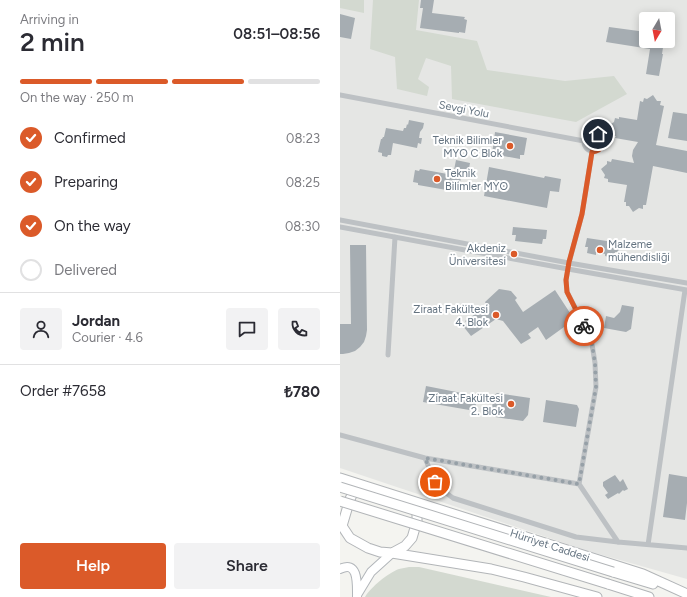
<!DOCTYPE html>
<html lang="en">
<head>
<meta charset="utf-8">
<style>
	:root { --surface:#fff; --page:#f2f2f3; --text:#2b2b33; --muted:#7c7c81; --line:#e1e1e2; --accent:#db5a29 }
	body { margin:0; font-family:Figtree,sans-serif; background:var(--page); color:var(--text); height:100vh; display:flex; flex-direction:column; font-size:15px; white-space:nowrap }
	* { box-sizing:border-box; margin:0 }
	p { font-size:13px; color:var(--muted) }
	.icon { flex:none; width:22px; height:22px; fill:none; stroke:currentColor; stroke-width:2; stroke-linecap:round; stroke-linejoin:round }
	.map { position:relative; flex:1; overflow:hidden }
	.panel { display:flex; flex-direction:column; background:var(--surface); width:340px }
	.panel>* { flex:none }
	.needle { width:26px; rotate:190deg }
	.fabs { position:absolute; left:299px; top:12px; display:grid; gap:8px }
	.fabs a { display:grid; place-items:center; width:36px; height:36px; border-radius:4px; background:var(--surface); box-shadow:0 2px 10px #0003; font-size:20px }
	.pin { position:absolute; display:grid; place-items:center; width:34px; height:34px; color:#fff; margin:-17px; border:2px solid #fff; border-radius:50%; box-shadow:0 1px 4px #0007 }
	.courier { position:absolute; display:grid; place-items:center; width:40px; height:40px; margin:-20px; border:3px solid #db5a29; border-radius:50%; background:#fff; color:#222; box-shadow:0 1px 5px #0007 }
	.headline em { font-style:normal; font-weight:600 }
	.headline div { display:flex; flex-direction:column-reverse }
	.headline { display:flex; align-items:center; justify-content:space-between; height:68px; padding:0 20px }
	h1 { font-size:26px; font-weight:600; line-height:30px }
	.bar { display:grid; grid-template-columns:repeat(4,1fr); gap:6px 4px; align-content:center; height:48px; padding:0 20px }
	.bar i { height:5px; border-radius:3px; background:var(--line) }
	.bar .active { background:var(--accent) }
	.bar p { grid-column:span 4 }
	.line { display:flex; align-items:center; gap:10px; padding:0 20px; border-top:1px solid var(--line) }
	.line div { flex:1 }
	.round { display:grid; place-items:center; flex:none; width:42px; height:42px; border-radius:4px; background:var(--page) }
	ol { padding:0 20px; list-style:none }
	li { display:flex; align-items:center; gap:12px; height:44px }
	li p { margin-inline-start:auto }
	li .icon { padding:4px; border-radius:50%; background:var(--accent); color:#fff; stroke-width:4 }
	li:last-child { color:var(--muted) }
	li i { width:22px; height:22px; border:2px solid var(--line); border-radius:50% }
	.primary-button { display:flex; gap:8px; margin-top:auto; padding:8px 20px }
	.primary-button a { flex:1; height:46px; border-radius:4px; background:var(--accent); color:#fff; font-size:16px; font-weight:600; line-height:46px; text-align:center }
	.primary-button a+a { background:var(--page); color:var(--text) }
	main { display:flex; flex:1; min-height:0 }
	.map>svg:first-child { display:block }
	.built { fill:#e5e6e4; fill-rule:evenodd }
	.green { fill:#d3d9d0 }
	.building { fill:#a6adb2 }
	.lines { fill:none; stroke-linecap:round; stroke-linejoin:round }
	.primary-casing { stroke:#b2b6ba; stroke-width:10 }
	.highway-casing { stroke:#b2b5b8; stroke-width:11 }
	.street { stroke:#bdc1c4; stroke-width:5 }
	.primary { stroke:#fff; stroke-width:8 }
	.highway { stroke:#fff; stroke-width:9 }
	.highway-bridge-casing { stroke:#b2b5b8; stroke-width:11; stroke-linecap:butt }
	.highway-bridge { stroke:#fff; stroke-width:9 }
	.done { stroke:#96a0a7; stroke-width:4; stroke-dasharray:0 7.2 }
	.route { stroke:#db5a29; stroke-width:5 }
	.poi-dot { fill:#db5a29; stroke:#fff; stroke-width:1.5 }
	.labels { text-anchor:middle; stroke-width:4; stroke-linejoin:round; paint-order:stroke }
	.street-label { font-size:11px; fill:#647380; stroke:#fff }
	.poi-label { font-size:11px; fill:#647380; stroke:#fff; text-anchor:end }
</style>
</head>
<body>
<main>
<section class="panel">
<div class="headline"><div><h1>2 min</h1><p>Arriving in</p></div><em>08:51–08:56</em></div>
<div class="bar"><i class="active"></i><i class="active"></i><i class="active"></i><i></i><p>On the way · 250 m</p></div>
<ol>
<li><svg class="icon" aria-label="check" viewBox="0 0 24 24"><path d="M5 12l5 5 9-10"/></svg>Confirmed<p>08:23</p></li>
<li><svg class="icon" aria-label="check" viewBox="0 0 24 24"><path d="M5 12l5 5 9-10"/></svg>Preparing<p>08:25</p></li>
<li><svg class="icon" aria-label="check" viewBox="0 0 24 24"><path d="M5 12l5 5 9-10"/></svg>On the way<p>08:30</p></li>
<li><i></i>Delivered</li>
</ol>
<div class="line" style="height:72px"><a class="round"><svg class="icon" aria-label="person" viewBox="0 0 24 24"><circle cx="12" cy="8" r="4"/><path d="M4 21q1-7 8-7t8 7"/></svg></a><div><b>Jordan</b><p>Courier · 4.6</p></div><a class="round"><svg class="icon" aria-label="chat" viewBox="0 0 24 24"><path d="M4 5h16v11H9l-5 4z"/></svg></a><a class="round"><svg class="icon" aria-label="phone" viewBox="0 0 24 24"><path d="M5 4h4l2 5-3 2q2 4 5 5l2-3 5 2v4C11 20 4 13 5 4z"/></svg></a></div>
<div class="line" style="height:52px"><div>Order #7658</div><b>₺780</b></div>
<div class="primary-button"><a>Help</a><a>Share</a></div>
</section>
<div class="map">
<svg width="347" height="597" viewBox="0 0 347 597">
	<rect width="100%" height="100%" fill="#f4f4f0"/>
	<path class="built" d="M0 0H347V579L248 551 0 468ZM306 19H328V41H306Z"/>
	<path class="green" d="M0 0H24V13L0 8Z
		M33 0H79L76 30 137 41 147 70 225 81 274 76 287 94 236 122 112 99 111 66 86 58 78 79 89 87 87 96 57 89 55 57 30 49Z
		M69 567H79L211 597H25C31 587 48 573 59 569 62 568 66 568 69 567Z"/>
	<path class="building" d="M81 0H94L92 13 125 17 124 19 127 20 125 33 119 32V33L80 28 83 8H80Z
		M0 14 15 18 11 39 0 37Z
		M269 27 306 32V41H324L322 54H323L319 76 306 74 310 49 266 42Z
		M313 95 317 101H321L320 105 324 106 316 145 347 151V173L313 166 306 205H303V209L299 208 293 212 289 206H286V202H284L287 185 268 182V179L264 178 265 175 261 169 267 164V161L271 162 272 159 294 163 292 156 293 150 298 142 275 138 276 136H272V132L268 126 274 122 275 118 279 119V117L297 120 300 101 303 102 304 98 307 99Z
		M333 112 347 114V141L328 138Z
		M69 120 84 123 83 128 80 132 79 138H82L81 144 78 143 77 148 53 143 51 155H48L47 157 42 156V153L38 152 41 139H42L43 137H44L46 128 63 131 64 128H66L67 124 68 125Z
		M155 132 187 138 184 155H180V159L152 154Z
		M116 160 130 163 128 174 122 173 118 192 78 185V183L73 182 75 170 79 171 80 169 113 175Z
		M149 167 204 178 205 176 221 179 219 192 210 191 207 208 144 196Z
		M173 227 207 230 206 239H203L202 244 175 241 176 235H172Z
		M247 238 280 243 278 252H275L274 258 265 256V254L256 252V255L247 253 248 247H245Z
		M10 245H26L27 330 26 336 24 342 20 347 15 351 9 353 3 354H0V324H11Z
		M159 289 171 291 177 298 175 300 183 312 215 290 232 316 228 318 231 322 206 340 198 327 188 334 191 338 181 344 163 321 156 319 131 336 123 326 127 323 125 321 147 306 145 302Z
		M282 305 294 307 291 329 286 332 264 328 266 316 274 318 280 312Z
		M86 386 137 396 135 411 83 402Z
		M157 393 190 398 188 415 183 421 155 417 152 411 153 396Z
		M206 400 237 405 239 409 236 427 203 422Z
		M329 474 347 477V503L345 520 323 517Z
		M275 475 280 482 283 479 288 489 284 491 283 490 279 494 278 493 268 499 265 495 268 493 263 486V482Z"/>
	<g class="lines">
		<g class="primary-casing">
			<path id="primary" d="M0 569C18 560 17 583 17 594
				M17 597V595L31 572 52 553"/>
		</g>
		<g class="highway-casing">
			<path id="highway" d="M0 478 303 574 347 594
				M17 485 10 499 2 526 10 538 28 548 40 552 52 553 65 546 72 538 77 521V507L75 504
				M52 553 151 569 184 577 257 597
				M273 572 313 584
				M268 584 309 597"/>
		</g>
		<path class="street" d="M0 95 244 141
			M244 142a9 9 0 1 1 18 0a9 9 0 1 1-18 0Z
			M252 152 242 214 229 263 226 280 227 292 251 338 255 363 256 387 239 484 278 542
			M0 220 229 263 347 283
			M0 227 228 269 347 290
			M48 355 55 237
			M0 435 85 458 239 484
			M85 458C93 477 95 486 113 498L236 537 278 542 347 548
			M308 545 345 290"/>
		<use href="#primary" class="primary"/>
		<use href="#highway" class="highway"/>
		<g class="highway-bridge-casing">
			<path id="highway-bridge" d="M0 487 273 572
				M0 501 268 584"/>
		</g>
		<use href="#highway-bridge" class="highway-bridge"/>
	</g>
	<g class="lines">
		<path class="done" d="M95 482 85 458 239 484 256 387 255 363 251 338 244 326"/>
		<path class="route" d="M244 326 227 292 226 280 229 262 242 214 252 152C263 151 266 141 258 134"/>
	</g>
	<g class="poi-dot">
		<circle cx="170" cy="146" r="4"/>
		<circle cx="97" cy="179" r="4"/>
		<circle cx="260" cy="250" r="4"/>
		<circle cx="174" cy="254" r="4"/>
		<circle cx="156" cy="315" r="4"/>
		<circle cx="171" cy="404" r="4"/>
	</g>
	<g class="labels">
		<g class="street-label">
			<text transform="translate(124 109) rotate(11)" y="4">Sevgi Yolu</text>
			<text transform="translate(210 545) rotate(18)" y="4">Hürriyet Caddesi</text>
		</g>
		<g class="poi-label">
			<text x="162" y="144">Teknik Bilimler<tspan x="162" dy="13">MYO C Blok</tspan></text>
			<text x="105" y="177" text-anchor="start">Teknik<tspan x="105" dy="13">Bilimler MYO</tspan></text>
			<text x="268" y="248" text-anchor="start">Malzeme<tspan x="268" dy="13">mühendisliği</tspan></text>
			<text x="166" y="252">Akdeniz<tspan x="166" dy="13">Üniversitesi</tspan></text>
			<text x="148" y="313">Ziraat Fakültesi<tspan x="148" dy="13">4. Blok</tspan></text>
			<text x="163" y="402">Ziraat Fakültesi<tspan x="163" dy="13">2. Blok</tspan></text>
		</g>
	</g>
</svg>
<div class="fabs">
<a><svg class="needle" viewBox="-14 -14 28 28"><path d="M0-13l5 13h-10z" fill="#e53935"/><path d="M0 13l5-13h-10z" fill="#7c7c81"/></svg></a>
</div>
<div class="pin" style="left:95px;top:482px;background:#ea580c"><svg class="icon" aria-label="bag" viewBox="0 0 24 24"><path d="M5 8h14l-1 12H6zM9 8a3 3 0 0 1 6 0"/></svg></div>
<div class="pin" style="left:258px;top:134px;background:#1f2937"><svg class="icon" aria-label="home" viewBox="0 0 24 24"><path d="M3 11l9-7 9 7M6 9v11h12V9"/></svg></div>
<div class="courier" style="left:244px;top:326px"><svg class="icon" aria-label="bike" viewBox="0 0 24 24"><circle cx="6" cy="16" r="4"/><circle cx="18" cy="16" r="4"/><path d="M6 16l4-8h5l3 8M10 8l3 8H6M13 5h3"/></svg></div>
</div>
</main>
</body>
</html>
